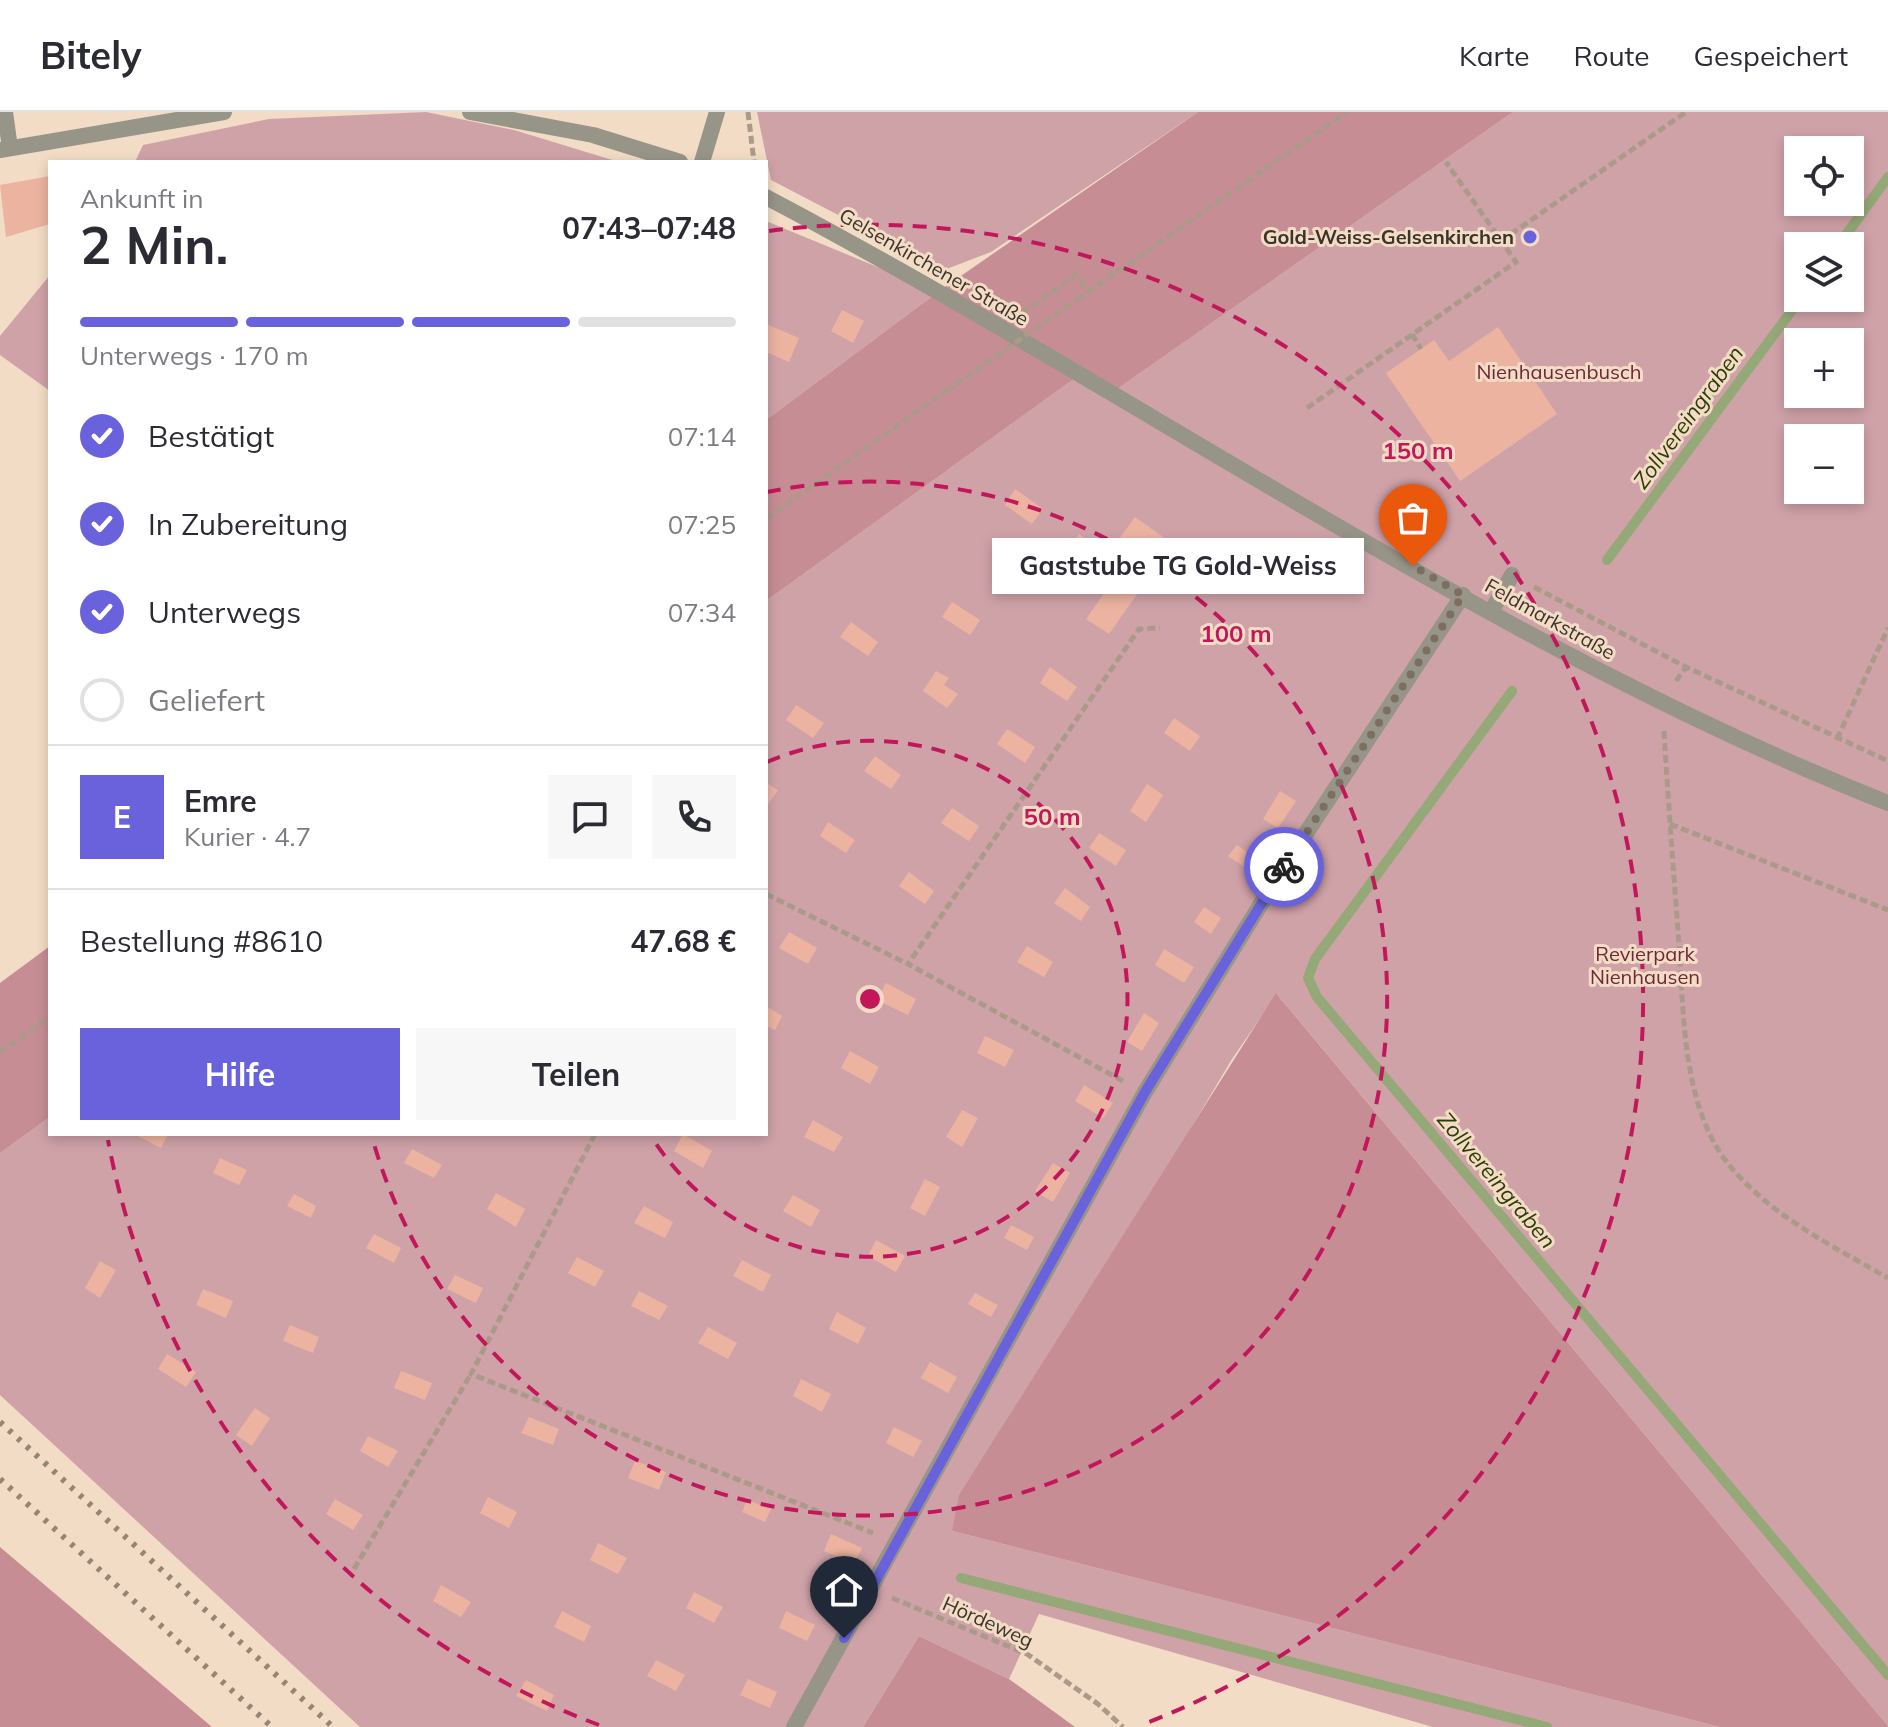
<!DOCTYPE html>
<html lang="de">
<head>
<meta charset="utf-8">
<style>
	:root { --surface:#fff; --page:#f7f7f7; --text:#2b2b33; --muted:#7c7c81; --line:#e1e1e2; --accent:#6a62dc }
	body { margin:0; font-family:Mulish,sans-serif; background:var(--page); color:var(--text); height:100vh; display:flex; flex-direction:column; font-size:30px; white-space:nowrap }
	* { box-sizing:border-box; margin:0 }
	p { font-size:26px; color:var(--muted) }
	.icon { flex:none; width:44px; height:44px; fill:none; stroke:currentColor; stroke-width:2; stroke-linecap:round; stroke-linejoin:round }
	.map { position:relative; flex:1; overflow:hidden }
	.side { position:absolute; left:48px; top:48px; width:720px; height:976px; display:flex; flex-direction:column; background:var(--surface); border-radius:0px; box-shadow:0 4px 12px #0003 }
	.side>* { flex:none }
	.controls { position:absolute; left:1784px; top:24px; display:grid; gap:16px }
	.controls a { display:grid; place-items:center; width:80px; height:80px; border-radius:0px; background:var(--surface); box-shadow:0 4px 12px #0003; font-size:40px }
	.pin { position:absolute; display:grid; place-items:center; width:68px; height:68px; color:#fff; margin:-82px -34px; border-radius:50% 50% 50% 0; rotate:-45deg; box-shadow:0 0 8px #0007 }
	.pin .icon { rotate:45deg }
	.courier { position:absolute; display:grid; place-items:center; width:80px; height:80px; margin:-40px; border:6px solid #6a62dc; border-radius:50%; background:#fff; color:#222; box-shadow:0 2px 10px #0007 }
	.bubble { position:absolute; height:56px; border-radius:0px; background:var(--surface); box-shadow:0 4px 12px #0003; font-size:26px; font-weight:700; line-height:56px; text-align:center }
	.headline em { font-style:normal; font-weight:700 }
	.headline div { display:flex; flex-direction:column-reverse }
	.headline { display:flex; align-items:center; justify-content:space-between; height:136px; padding:0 32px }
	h1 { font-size:52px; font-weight:700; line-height:60px }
	.bar { display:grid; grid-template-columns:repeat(4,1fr); gap:12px 8px; align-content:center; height:96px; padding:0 32px }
	.bar i { height:10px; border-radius:6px; background:var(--line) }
	.bar .active { background:var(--accent) }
	.bar p { grid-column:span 4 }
	.line { display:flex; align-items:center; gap:20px; padding:0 32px; border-top:2px solid var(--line) }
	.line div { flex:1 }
	.round { display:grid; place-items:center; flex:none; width:84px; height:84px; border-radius:0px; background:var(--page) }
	ol { padding:0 32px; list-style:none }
	li { display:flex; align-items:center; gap:24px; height:88px }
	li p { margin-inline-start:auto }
	li .icon { padding:8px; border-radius:50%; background:var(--accent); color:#fff; stroke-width:4 }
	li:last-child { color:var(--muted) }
	li i { width:44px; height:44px; border:4px solid var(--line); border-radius:50% }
	.primary-button { display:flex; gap:16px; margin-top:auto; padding:16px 32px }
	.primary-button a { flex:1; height:92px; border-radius:0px; background:var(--accent); color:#fff; font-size:32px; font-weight:700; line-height:92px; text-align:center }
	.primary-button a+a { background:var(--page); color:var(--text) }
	header { display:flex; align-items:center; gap:48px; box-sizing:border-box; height:112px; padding:0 40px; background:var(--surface); border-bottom:2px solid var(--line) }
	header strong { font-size:38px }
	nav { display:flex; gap:44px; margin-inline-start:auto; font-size:28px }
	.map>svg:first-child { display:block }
	.green { fill:#cfa2a8; fill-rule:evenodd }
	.forest { fill:#c78d95 }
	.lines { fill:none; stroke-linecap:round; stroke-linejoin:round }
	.stream { stroke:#95a877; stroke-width:10 }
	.building { fill:#ecb3a1 }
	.path { stroke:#ab9a89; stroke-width:5; stroke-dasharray:8 4; stroke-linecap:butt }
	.service { stroke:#979488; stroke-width:16 }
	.minor { stroke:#979488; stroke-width:16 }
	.tertiary { stroke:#979488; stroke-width:16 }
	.rail { stroke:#948575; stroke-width:6; stroke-dasharray:4 8; stroke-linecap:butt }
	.path-bridge { stroke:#ab9a89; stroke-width:5; stroke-dasharray:8 4; stroke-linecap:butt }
	.done { stroke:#7c6e60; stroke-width:8; stroke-dasharray:0 14.4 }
	.route { stroke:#6a62dc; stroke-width:10 }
	.ring { fill:none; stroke:#c2185b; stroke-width:4; stroke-dasharray:14 10 }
	.poi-dot { fill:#6a62dc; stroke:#f2dcc5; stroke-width:3 }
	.labels { text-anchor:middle; stroke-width:6; stroke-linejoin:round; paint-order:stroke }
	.poi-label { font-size:20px; font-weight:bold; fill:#3c332a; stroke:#f2dcc5; text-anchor:end }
	.street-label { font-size:20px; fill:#3c332a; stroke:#f2dcc5 }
	.park-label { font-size:20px; fill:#6f2737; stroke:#f2dcc5 }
	.water-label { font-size:22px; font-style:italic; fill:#2d3e05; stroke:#f2dcc5 }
	.centre { fill:#c2185b; stroke:#f2dcc5; stroke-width:4 }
	.ring-label { font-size:24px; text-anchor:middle; font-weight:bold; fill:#c2185b; stroke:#f2dcc5; stroke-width:6; stroke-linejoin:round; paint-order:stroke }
</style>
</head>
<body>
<header>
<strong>Bitely</strong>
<nav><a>Karte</a><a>Route</a><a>Gespeichert</a></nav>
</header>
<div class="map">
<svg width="1888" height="1615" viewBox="0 0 1888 1615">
	<rect width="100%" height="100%" fill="#f2dcc5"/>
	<path class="green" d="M426 0 514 18 619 50H135L143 33 269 7Z
		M757 0H1198L991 140 944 158 771 68Z
		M1513 0H1888V688L1662 589 1113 280ZM1798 38H1850V90H1798ZM1798 134H1850V186H1798ZM1798 230H1850V282H1798ZM1798 326H1850V378H1798Z
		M766 109 938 180 766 308Z
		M50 163V279L0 243V224Z
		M1078 264 1452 480 1888 694V1614L1277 882 1232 947 952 1419 1720 1615H1433L1039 1502 1009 1567 919 1524 863 1615H360L0 1283V1041L50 1005V1022H766V489Z"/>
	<path class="forest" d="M1198 0H1513L1113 280 942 177Z
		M938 180 1078 264 766 489V308Z
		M50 834V1005L0 1041V871Z
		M1276 881 1888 1614V1615H1720L952 1419 959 1383Z
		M0 1435 212 1615H0Z
		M919 1524 1009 1567 1075 1615H863Z"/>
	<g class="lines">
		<path class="stream" d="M1838 134 1888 65
			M1607 448 1801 186
			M1512 579 1315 847 1308 866 1317 885 1888 1563
			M961 1466 1547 1615"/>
	</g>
	<path class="building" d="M50 64V112L6 125 0 73Z
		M842 198 864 209 853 231 831 219Z
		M766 212 799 226 789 250 766 240Z
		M1498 215 1557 302 1460 369 1386 261 1434 228 1449 249Z
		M1015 377 1043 397 1032 412 1005 393Z
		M1135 405 1173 432 1109 522 1086 507 1129 446 1114 434Z
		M1079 422 1101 438 1092 451 1071 435Z
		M952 490 980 508 970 523 942 505Z
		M851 510 878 530 868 544 840 525Z
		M1050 555 1077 575 1067 589 1040 571Z
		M936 559 949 566 944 573 958 582 947 596 923 579Z
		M796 593 824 611 813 626 786 608Z
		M1174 606 1200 624 1190 639 1164 621Z
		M1007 617 1035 635 1025 651 997 632Z
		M875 644 901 663 891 677 864 659Z
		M766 671 778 678 766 695Z
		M1147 672 1163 683 1146 710 1130 699Z
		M1280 679 1296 689 1278 716 1263 707Z
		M952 696 979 714 969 729 941 711Z
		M828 710 855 728 846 741 820 724Z
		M1099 721 1126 738 1116 754 1089 736Z
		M1237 733 1247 740 1252 733 1264 742 1252 760 1228 744Z
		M909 760 934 779 925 792 899 774Z
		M1065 776 1090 795 1081 809 1054 791Z
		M1204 795 1221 806 1211 822 1194 810Z
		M789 820 817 836 808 852 779 836Z
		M1027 834 1053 850 1044 865 1017 850Z
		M1164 837 1194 855 1184 871 1155 853Z
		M886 871 916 887 908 903 877 888Z
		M766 894 782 904 775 918 766 914Z
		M1144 901 1159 911 1142 939 1127 930Z
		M985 924 1014 938 1005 955 977 941Z
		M850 939 879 955 870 972 841 956Z
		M1084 973 1113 991 1103 1006 1075 989Z
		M962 998 978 1006 962 1035 946 1025Z
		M813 1008 843 1025 834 1040 804 1025Z
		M134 1022H168L161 1036Z
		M683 1022 712 1039 703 1056 674 1039Z
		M412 1037 442 1053 434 1066 404 1051Z
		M220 1046 247 1058 239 1073 213 1061Z
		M1053 1051 1070 1061 1053 1090 1035 1079Z
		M925 1067 940 1075 925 1104 910 1096Z
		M496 1081 525 1097 516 1115 487 1097Z
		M294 1082 316 1094 311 1106 287 1094Z
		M793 1083 820 1098 811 1115 783 1099Z
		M644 1094 673 1110 665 1126 634 1111Z
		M1011 1113 1034 1125 1027 1138 1004 1126Z
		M374 1122 401 1136 394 1151 366 1136Z
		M876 1128 905 1144 896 1160 868 1144Z
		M577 1145 604 1159 595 1175 568 1161Z
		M742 1148 771 1163 763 1180 733 1164Z
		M100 1149 116 1158 100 1186 85 1176Z
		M455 1163 483 1176 476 1191 447 1177Z
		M203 1177 233 1189 226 1206 196 1193Z
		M639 1179 668 1194 659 1208 631 1194Z
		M975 1181 998 1193 991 1205 968 1192Z
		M837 1200 866 1216 858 1232 829 1217Z
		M290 1213 319 1225 313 1241 283 1229Z
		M708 1215 737 1231 728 1247 698 1231Z
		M167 1242 196 1260 186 1275 158 1257Z
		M930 1250 957 1265 948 1281 921 1266Z
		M401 1259 432 1271 425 1288 394 1276Z
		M801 1267 831 1282 822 1300 793 1284Z
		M255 1296 270 1306 252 1334 236 1323Z
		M529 1305 559 1317 553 1333 521 1321Z
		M894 1315 922 1329 913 1345 886 1331Z
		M368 1324 398 1339 388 1355 360 1339Z
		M635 1349 666 1360 659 1378 628 1366Z
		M488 1385 517 1400 509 1416 480 1401Z
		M335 1387 363 1403 353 1418 326 1402Z
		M747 1388 771 1397 765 1410 742 1400Z
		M831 1422 862 1436 854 1452 824 1439Z
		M598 1431 627 1446 618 1462 590 1448Z
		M441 1473 471 1490 461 1505 433 1489Z
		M694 1480 723 1495 714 1511 686 1496Z
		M562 1499 591 1514 584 1530 554 1515Z
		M786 1499 815 1513 807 1529 779 1516Z
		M656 1548 685 1563 676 1579 647 1564Z
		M748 1567 777 1580 770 1596 740 1583Z
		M526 1568 554 1583 547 1599 516 1584Z"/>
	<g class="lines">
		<path class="path" d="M748 0 754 50
			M1501 129 1686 0
			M1078 187 1347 0
			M1022 201 1076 163 1088 180
			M1412 222 1421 237
			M1307 296 1516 150 1446 50
			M766 407 946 279
			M1534 475 1686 555 1888 649
			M1676 569 1686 555
			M1664 619C1668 686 1673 753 1678 819 1684 892 1680 988 1726 1049 1767 1102 1831 1133 1888 1166
			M1837 627 1888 516
			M1670 712 1888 798
			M766 782 908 852
			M0 940 50 905
			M1123 969 908 852 1139 517 1160 516
			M595 1022 471 1262 873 1421
			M354 1457 471 1262
			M892 1486 1027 1542 1098 1592 1123 1615"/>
		<path class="service" d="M1492 498 1512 463
			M794 1615 1145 980 1285 753 1463 483"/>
		<path class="minor" d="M5 0 10 36
			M702 50 717 0"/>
		<path class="tertiary" d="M470 0 593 23 680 50
			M0 38 224 0
			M766 85C1141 283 1493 535 1888 691"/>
		<path class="rail" d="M0 1310 333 1615
			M0 1367 272 1615"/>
		<path class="path-bridge" d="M946 279 1078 187"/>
	</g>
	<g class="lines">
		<path class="done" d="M1284 755 1463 483 1413 454"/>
		<path class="route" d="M844 1526 1145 980 1284 755"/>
	</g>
	<g class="ring">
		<path d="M767 650A258 258 0 1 1 651 1024"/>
		<path d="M767 380A517 517 0 1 1 372 1025"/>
		<path d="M599 1613A775 775 0 0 1 108 1028M769 119A775 775 0 0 1 1141 1613"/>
	</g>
	<circle class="poi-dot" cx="1530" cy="125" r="8"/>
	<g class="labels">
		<g class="poi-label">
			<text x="1514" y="132">Gold-Weiss-Gelsenkirchen</text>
		</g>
		<g class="street-label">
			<text transform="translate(934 155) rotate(30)" y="7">Gelsenkirchener Straße</text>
			<text transform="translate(1550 507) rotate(29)" y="7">Feldmarkstraße</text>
			<text transform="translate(988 1510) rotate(24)" y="7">Hördeweg</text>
		</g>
		<g class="park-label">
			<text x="1559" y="267">Nienhausenbusch</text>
			<text x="1645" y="849">Revierpark<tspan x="1645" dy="23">Nienhausen</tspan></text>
		</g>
		<g class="water-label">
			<text transform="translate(1688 305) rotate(-54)" y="8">Zollvereingraben</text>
			<text transform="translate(1497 1068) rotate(50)" y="8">Zollvereingraben</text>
		</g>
	</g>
	<circle cx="870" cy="887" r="12" class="centre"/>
	<g class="ring-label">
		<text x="1418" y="347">150 m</text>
		<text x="1236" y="530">100 m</text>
		<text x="1052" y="713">50 m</text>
	</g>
</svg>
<div class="controls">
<a><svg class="icon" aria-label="locate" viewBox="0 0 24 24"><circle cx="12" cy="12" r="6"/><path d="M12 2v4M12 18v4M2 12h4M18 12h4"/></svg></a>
<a><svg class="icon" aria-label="layers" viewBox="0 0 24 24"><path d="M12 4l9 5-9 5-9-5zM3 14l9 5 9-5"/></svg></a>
<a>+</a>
<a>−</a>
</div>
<div class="pin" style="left:1413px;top:454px;background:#ea580c"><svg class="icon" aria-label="bag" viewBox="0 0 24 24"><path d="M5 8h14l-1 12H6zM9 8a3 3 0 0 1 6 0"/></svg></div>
<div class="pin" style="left:844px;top:1526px;background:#1f2937"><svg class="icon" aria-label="home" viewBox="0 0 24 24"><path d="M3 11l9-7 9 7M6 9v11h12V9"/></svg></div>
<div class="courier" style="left:1284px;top:755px"><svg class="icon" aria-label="bike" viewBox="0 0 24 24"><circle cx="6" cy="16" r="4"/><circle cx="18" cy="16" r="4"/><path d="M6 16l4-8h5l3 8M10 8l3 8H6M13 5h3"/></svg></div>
<div class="bubble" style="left:992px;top:426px;width:372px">Gaststube TG Gold-Weiss</div>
<section class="side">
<div class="headline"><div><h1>2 Min.</h1><p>Ankunft in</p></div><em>07:43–07:48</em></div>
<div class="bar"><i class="active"></i><i class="active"></i><i class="active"></i><i></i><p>Unterwegs · 170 m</p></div>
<ol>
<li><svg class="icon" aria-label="check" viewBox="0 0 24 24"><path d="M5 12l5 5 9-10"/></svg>Bestätigt<p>07:14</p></li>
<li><svg class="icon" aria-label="check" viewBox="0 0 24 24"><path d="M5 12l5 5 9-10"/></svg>In Zubereitung<p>07:25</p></li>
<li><svg class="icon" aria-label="check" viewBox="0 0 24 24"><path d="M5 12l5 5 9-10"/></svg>Unterwegs<p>07:34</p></li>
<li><i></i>Geliefert</li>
</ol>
<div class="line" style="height:144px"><b class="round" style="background:var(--accent);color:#fff">E</b><div><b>Emre</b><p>Kurier · 4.7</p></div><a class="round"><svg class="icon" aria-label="chat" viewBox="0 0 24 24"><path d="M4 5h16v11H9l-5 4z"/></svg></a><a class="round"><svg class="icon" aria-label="phone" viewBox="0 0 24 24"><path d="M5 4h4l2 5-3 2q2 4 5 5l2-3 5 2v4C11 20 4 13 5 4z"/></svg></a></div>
<div class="line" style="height:104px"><div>Bestellung #8610</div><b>47.68 €</b></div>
<div class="primary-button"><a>Hilfe</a><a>Teilen</a></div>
</section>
</div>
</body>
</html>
